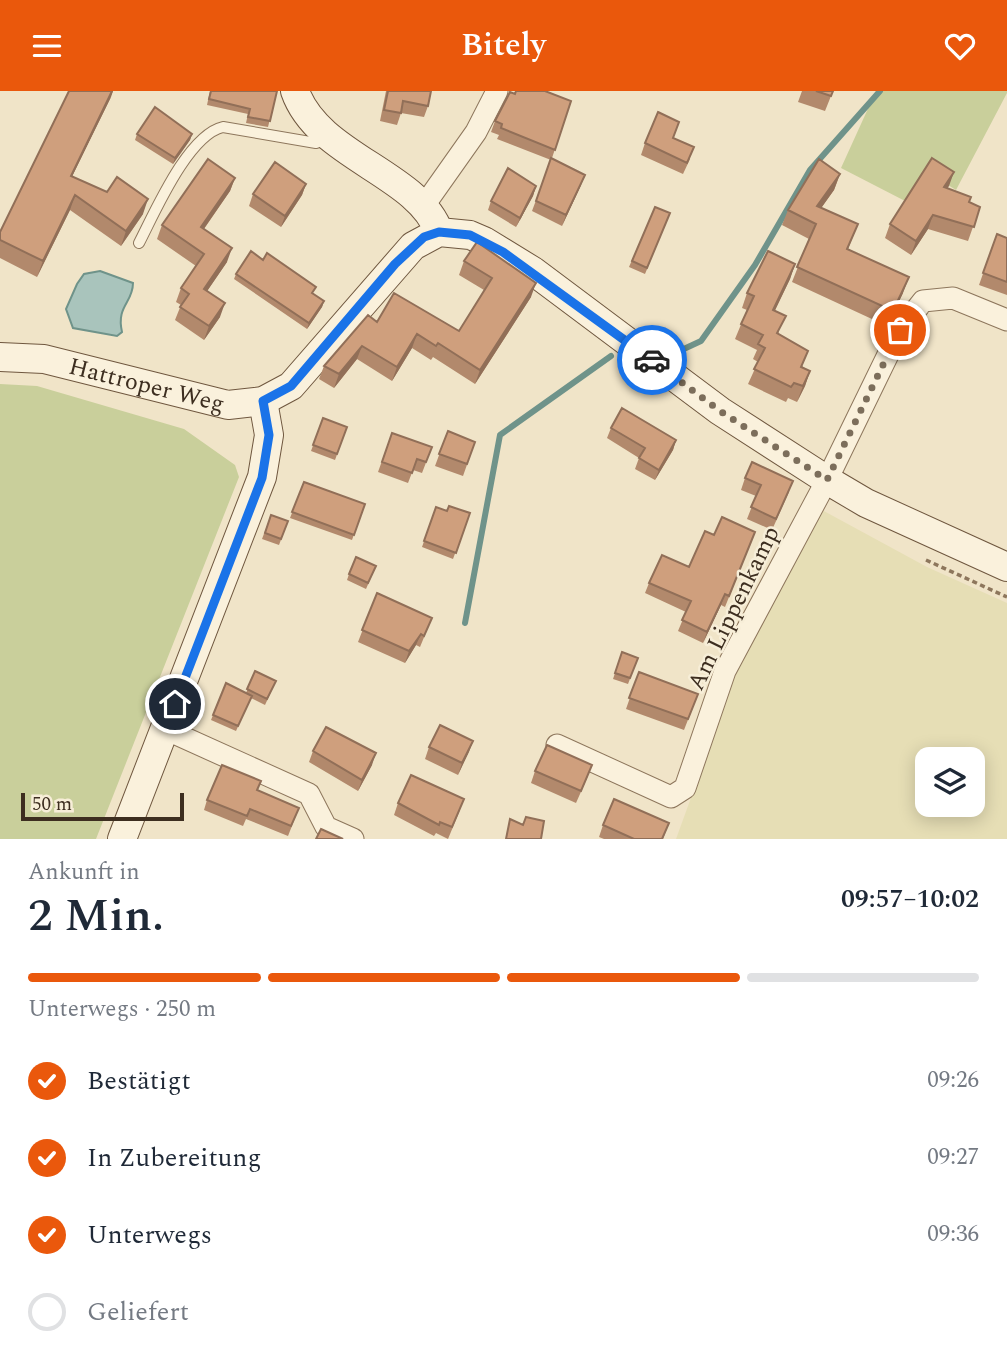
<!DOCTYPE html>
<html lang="de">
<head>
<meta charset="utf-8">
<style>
	:root { --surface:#fff; --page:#f6f6f7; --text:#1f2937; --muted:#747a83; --line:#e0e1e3; --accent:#ea580c }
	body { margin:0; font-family:Spectral,serif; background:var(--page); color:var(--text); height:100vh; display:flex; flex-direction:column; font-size:26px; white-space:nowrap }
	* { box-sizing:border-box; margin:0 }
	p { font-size:23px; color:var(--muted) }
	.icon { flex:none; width:38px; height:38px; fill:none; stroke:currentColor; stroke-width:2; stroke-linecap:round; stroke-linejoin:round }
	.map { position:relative; height:748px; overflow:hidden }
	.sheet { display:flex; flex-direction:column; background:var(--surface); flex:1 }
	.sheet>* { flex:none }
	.tools { position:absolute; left:915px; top:656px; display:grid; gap:14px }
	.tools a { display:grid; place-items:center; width:70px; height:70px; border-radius:14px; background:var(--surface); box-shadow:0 4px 18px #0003; font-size:35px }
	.scale { position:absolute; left:21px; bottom:18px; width:163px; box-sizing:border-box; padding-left:7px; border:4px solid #3d2e20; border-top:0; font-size:19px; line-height:24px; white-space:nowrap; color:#3d2e20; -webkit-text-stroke:5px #f7eed8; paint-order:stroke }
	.pin { position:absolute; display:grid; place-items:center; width:60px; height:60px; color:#fff; margin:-30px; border:4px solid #fff; border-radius:50%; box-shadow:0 2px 7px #0007 }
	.courier { position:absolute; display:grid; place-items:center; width:70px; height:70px; margin:-35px; border:5px solid #1a73e8; border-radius:50%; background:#fff; color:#222; box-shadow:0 2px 9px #0007 }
	.overview em { font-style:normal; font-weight:600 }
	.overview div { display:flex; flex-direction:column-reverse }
	.overview { display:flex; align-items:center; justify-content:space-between; height:119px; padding:0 28px }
	h1 { font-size:46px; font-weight:600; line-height:52px }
	.bar { display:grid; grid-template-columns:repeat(4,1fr); gap:10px 7px; align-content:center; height:84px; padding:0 28px }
	.bar i { height:9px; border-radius:5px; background:var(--line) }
	.bar .selected { background:var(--accent) }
	.bar p { grid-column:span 4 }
	ol { padding:0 28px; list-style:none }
	li { display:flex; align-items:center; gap:21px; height:77px }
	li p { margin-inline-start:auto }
	li .icon { padding:7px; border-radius:50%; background:var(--accent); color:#fff; stroke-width:4 }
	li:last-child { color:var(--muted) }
	li i { width:38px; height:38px; border:4px solid var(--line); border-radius:50% }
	header { display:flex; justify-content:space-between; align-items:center; height:91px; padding:0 28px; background:var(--accent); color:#fff; font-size:32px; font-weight:600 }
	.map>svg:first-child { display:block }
	.farmland { fill:#e6deb5; fill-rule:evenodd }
	.green { fill:#c9cf9b }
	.water { fill:#a9c4bc; stroke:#6f938a; stroke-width:2 }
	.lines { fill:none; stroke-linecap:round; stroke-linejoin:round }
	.stream { stroke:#6f938a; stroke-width:6 }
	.lane-casing { stroke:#8d765c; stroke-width:12 }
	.street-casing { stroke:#8d765c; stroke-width:23 }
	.secondary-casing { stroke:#6f573f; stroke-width:30 }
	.path { stroke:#8d765c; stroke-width:3.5; stroke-dasharray:5 3.5; stroke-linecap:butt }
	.lane { stroke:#faf1dc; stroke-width:10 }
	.street { stroke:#faf1dc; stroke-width:21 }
	.secondary { stroke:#faf1dc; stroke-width:28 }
	.wall { fill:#b2896c }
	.shaded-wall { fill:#916f58 }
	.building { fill:#cf9f7d; stroke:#916f58; stroke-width:2 }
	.done { stroke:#7c6e5b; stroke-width:7; stroke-dasharray:0 12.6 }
	.route { stroke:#1a73e8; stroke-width:9 }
	.labels { text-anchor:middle; stroke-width:5; stroke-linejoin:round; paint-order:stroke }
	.street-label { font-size:24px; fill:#3d2e20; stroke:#f7eed8 }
</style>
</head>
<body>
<header><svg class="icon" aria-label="menu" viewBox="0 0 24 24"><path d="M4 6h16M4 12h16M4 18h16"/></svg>Bitely<svg class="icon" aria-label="heart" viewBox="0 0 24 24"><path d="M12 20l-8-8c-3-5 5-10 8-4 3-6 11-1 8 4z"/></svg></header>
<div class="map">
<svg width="1007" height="748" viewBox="0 0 1007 748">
	<rect width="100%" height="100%" fill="#f0e4c8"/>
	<path class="farmland" d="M822 419 927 476 1007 512V748H676L736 583ZM928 668H973V714H928Z"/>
	<path class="green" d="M876 0H1007V2L956 99 927 81 907 111 841 77Z
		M0 293 37 295 184 338 235 374 239 386 96 748H0Z"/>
	<path class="water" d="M100 180 133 192C133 212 116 215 122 241L117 245 73 237 66 218 77 193 84 183Z"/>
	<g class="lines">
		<path class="stream" d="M673 263 701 250 755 174 810 79 880 0
			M465 532 500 344 611 265"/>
		<g class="lane-casing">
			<path id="lane" d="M139 152C155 121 188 44 223 36L316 52 328 48"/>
		</g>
		<g class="street-casing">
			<path id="street" d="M423 116 476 41 497 0
				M165 638 309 703 326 736 353 748
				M557 654 671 706 685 697 725 580 827 389 900 239 923 210 953 207 1007 229"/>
		</g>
		<g class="secondary-casing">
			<g id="secondary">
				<path d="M295 0C318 66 418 82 439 141"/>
				<path id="s1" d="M0 266 44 268 228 314 263 310 291 295 413 155 439 141 470 144 484 150 533 180 720 320 827 389 866 412 1007 476"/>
				<path d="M122 748 262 386 269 344 263 310"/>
			</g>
		</g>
		<path class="path" d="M926 469 1007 506"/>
		<use href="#lane" class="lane"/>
		<use href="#street" class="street"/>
		<use href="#secondary" class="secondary"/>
	</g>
	<path class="wall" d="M210 0H277L268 36 246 32 248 23 207 14Z
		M386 0H431L428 15 424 26 401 22 397 34 380 30Z
		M802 0H833L825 20 798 11Z
		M111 6 72 85 143 123 121 155 70 119 37 186 0 167V141Z
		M571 10 552 67 581 94 562 135 532 120 551 69 497 48 499 44 491 41 495 30Z
		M137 43H192L190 49 173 73 135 49Z
		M673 47 690 68 683 83 641 64 645 52Z
		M954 81 947 97 969 111 980 116 968 150 928 138 911 164 885 147 890 133Z
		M840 83 834 99 821 117 858 133 848 158 903 202 887 235 792 191 809 148 782 134 788 119Z
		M235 87 230 100 204 138 227 171 207 200 220 226 204 249 175 229 181 214 176 211 181 197 196 175 157 148 162 134Z
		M306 93 302 104 281 136 249 115 253 103Z
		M536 95 533 105 516 136 488 119 491 110Z
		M655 116 670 122 645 183 629 176Z
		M997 143 1007 147V204L979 194Z
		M464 170 531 206 475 293 433 266 431 269 412 257 392 290 357 268 334 297 319 288 324 275 377 231 459 240 484 199 459 184Z
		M795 173 790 188 775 219 779 243 803 276 810 280 805 295 797 311 788 307 786 311 748 293 758 271 753 268 757 259 735 248 747 219 742 217 747 202Z
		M236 183 313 203 324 210 322 216 307 238 234 188Z
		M323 327 347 336 335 369 311 360Z
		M611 337 676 349 673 359 655 389 635 378 639 367 607 347Z
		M448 340 475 351 463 385 435 375Z
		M392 342 432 356 422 382 413 379 408 392 378 381Z
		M745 387 789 401 772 439 747 428 756 405 741 399Z
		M304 391 365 413 352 449 290 427Z
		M436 416 447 420 470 422 453 468 422 456Z
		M271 424 288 430 279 454 262 448Z
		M755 441 725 516 721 514 703 552 678 540 686 521 645 502 649 492 689 476 714 444Z
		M376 475 366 498 347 489 349 483Z
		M377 502 432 527 420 556 416 554 405 572 358 551Z
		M622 561 638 567 628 593 613 588Z
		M255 580 276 590 265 614 251 607 236 640 211 629 226 592 246 602Z
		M639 581 698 603 684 639 626 618Z
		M473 650 458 684 425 668 429 656Z
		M313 660 372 674 358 700 309 671Z
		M535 680 588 685 576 712 531 692Z
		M258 700 299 717 288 745 246 728 243 735 204 719 207 709Z
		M398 712 460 719 448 748 436 742 434 745 394 724Z
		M669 732 663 748H604L599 746 603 734Z"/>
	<path class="shaded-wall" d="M112 0H113L111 6 65 100 71 85Z
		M192 43 190 49 173 73 175 67Z
		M954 81 949 95 939 110 944 96Z
		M840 83 834 99 812 130 817 115Z
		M585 84 581 94 562 135 566 124Z
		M235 87 230 100 196 149 201 136Z
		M306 93 302 104 281 136 285 125Z
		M536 95 533 105 516 136 520 127Z
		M75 104 70 119 37 186 43 170Z
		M148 108 143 123 121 155 126 140Z
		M933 124 928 138 911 164 916 150Z
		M232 157 227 171 199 212 204 198Z
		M795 173 790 188 768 234 773 219Z
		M909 186 903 202 887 235 893 220Z
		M536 192 531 206 475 293 480 279Z
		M324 210 322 216 307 238 309 232Z
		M225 212 220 226 204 249 209 235Z
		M417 243 412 257 392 290 397 276Z
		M362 255 357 268 334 297 339 283Z
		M810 280 805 295 797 311 803 295Z
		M676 349 673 359 655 389 659 379Z
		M725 503 721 514 703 552 707 541Z
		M421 543 416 554 405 572 409 560Z
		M473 650 469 661 458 684 462 672Z
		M376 662 372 674 358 700 362 689Z"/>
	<path class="building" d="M69 0H112L71 85 107 101 117 86 148 108 126 140 75 104 43 170 0 149V141Z
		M211 0H277L270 30 248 26 250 18 209 8Z
		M388 0H431L428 15 403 10 401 22 384 19Z
		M516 0H545L571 10 555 59 501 37 502 33 495 30 510 1 515 3Z
		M816 0H833L831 5Z
		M155 16 192 43 175 67 137 43Z
		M658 21 679 31 673 47 694 56 687 72 645 52Z
		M551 67 585 84 566 124 536 110Z
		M932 67 954 81 944 96 971 106 969 111 980 116 974 136 933 124 916 150 890 133Z
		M208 68 235 87 201 136 232 157 204 198 225 212 209 235 180 216 189 203 181 197 204 163 162 134Z
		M819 68 840 83 817 115 858 133 847 158 909 186 893 220 797 176 816 133 788 119Z
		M275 71 306 93 285 125 253 103Z
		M508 77 536 95 520 127 491 110Z
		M655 116 670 122 647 177 632 170Z
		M997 143 1007 147V191L983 182Z
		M477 151 536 192 480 279 438 252 436 255 417 243 397 276 362 255 339 283 324 275 368 224 377 231 394 202 459 240 492 187 464 170Z
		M251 160 263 169 267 162 316 196 312 202 324 210 309 232 236 183Z
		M768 160 795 173 773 219 786 225 777 242 808 260 801 276 810 280 803 295 794 292 791 296 754 278 765 257 758 253 763 244 741 233 754 205 747 202Z
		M622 317 676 349 659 379 639 367 645 357 611 337Z
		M323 327 347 336 337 363 313 354Z
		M448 340 475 351 467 373 439 363Z
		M392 342 432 356 426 371 417 368 412 382 382 371Z
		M752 371 793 390 776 428 751 416 761 394 745 387Z
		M304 391 365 413 354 444 292 421Z
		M449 415 470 422 456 462 424 450 436 416 447 420Z
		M271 424 288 430 281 448 265 442Z
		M722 426 755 441 729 505 725 503 707 541 682 529 691 510 649 492 662 464 689 476 705 440 714 444Z
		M356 466 376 475 368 492 349 483Z
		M377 502 432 527 424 545 421 543 409 560 362 539Z
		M622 561 638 567 630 587 615 582Z
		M255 580 276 590 267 608 247 598Z
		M639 581 698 603 688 628 629 607Z
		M226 592 252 605 238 635 213 624Z
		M440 634 473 650 462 672 429 656Z
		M326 636 376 662 362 689 313 660Z
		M547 654 592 674 581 700 535 680Z
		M222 674 261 690 257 699 299 717 291 735 250 718 247 725 207 709Z
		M411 684 464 708 452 736 440 731 439 734 398 712Z
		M614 708 669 732 662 748H634L603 734Z
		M526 726 544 730 541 748H506L510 728 523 734Z
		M321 738 343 748H316Z"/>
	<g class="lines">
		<path class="done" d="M652 269 720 320 827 389 900 239"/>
		<path class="route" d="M175 613 262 387 269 344 263 310 291 295 395 173 424 146 439 141 470 144 503 161 652 269"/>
	</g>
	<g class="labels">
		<g class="street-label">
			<text dy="8" stroke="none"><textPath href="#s1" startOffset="150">Hattroper Weg</textPath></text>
			<text transform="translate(733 517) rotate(-64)" y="8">Am Lippenkamp</text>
		</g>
	</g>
</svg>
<div class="tools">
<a><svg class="icon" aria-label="layers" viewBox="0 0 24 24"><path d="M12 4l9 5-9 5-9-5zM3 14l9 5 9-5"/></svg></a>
</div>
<div class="scale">50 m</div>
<div class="pin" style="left:900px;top:239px;background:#ea580c"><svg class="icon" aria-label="bag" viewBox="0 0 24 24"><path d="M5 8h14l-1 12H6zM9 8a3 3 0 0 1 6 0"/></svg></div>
<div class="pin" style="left:175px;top:613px;background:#1f2937"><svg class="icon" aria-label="home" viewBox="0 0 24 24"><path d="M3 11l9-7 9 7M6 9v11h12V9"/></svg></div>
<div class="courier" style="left:652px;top:269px"><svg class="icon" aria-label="car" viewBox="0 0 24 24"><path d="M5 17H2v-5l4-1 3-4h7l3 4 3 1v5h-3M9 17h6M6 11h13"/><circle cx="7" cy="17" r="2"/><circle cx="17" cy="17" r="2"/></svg></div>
</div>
<section class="sheet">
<div class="overview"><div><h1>2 Min.</h1><p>Ankunft in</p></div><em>09:57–10:02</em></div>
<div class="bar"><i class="selected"></i><i class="selected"></i><i class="selected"></i><i></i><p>Unterwegs · 250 m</p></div>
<ol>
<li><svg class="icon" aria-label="check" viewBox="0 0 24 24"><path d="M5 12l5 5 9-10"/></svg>Bestätigt<p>09:26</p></li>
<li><svg class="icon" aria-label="check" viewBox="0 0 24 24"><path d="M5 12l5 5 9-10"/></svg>In Zubereitung<p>09:27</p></li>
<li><svg class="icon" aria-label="check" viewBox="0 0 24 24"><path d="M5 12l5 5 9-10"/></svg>Unterwegs<p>09:36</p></li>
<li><i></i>Geliefert</li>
</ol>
</section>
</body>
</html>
